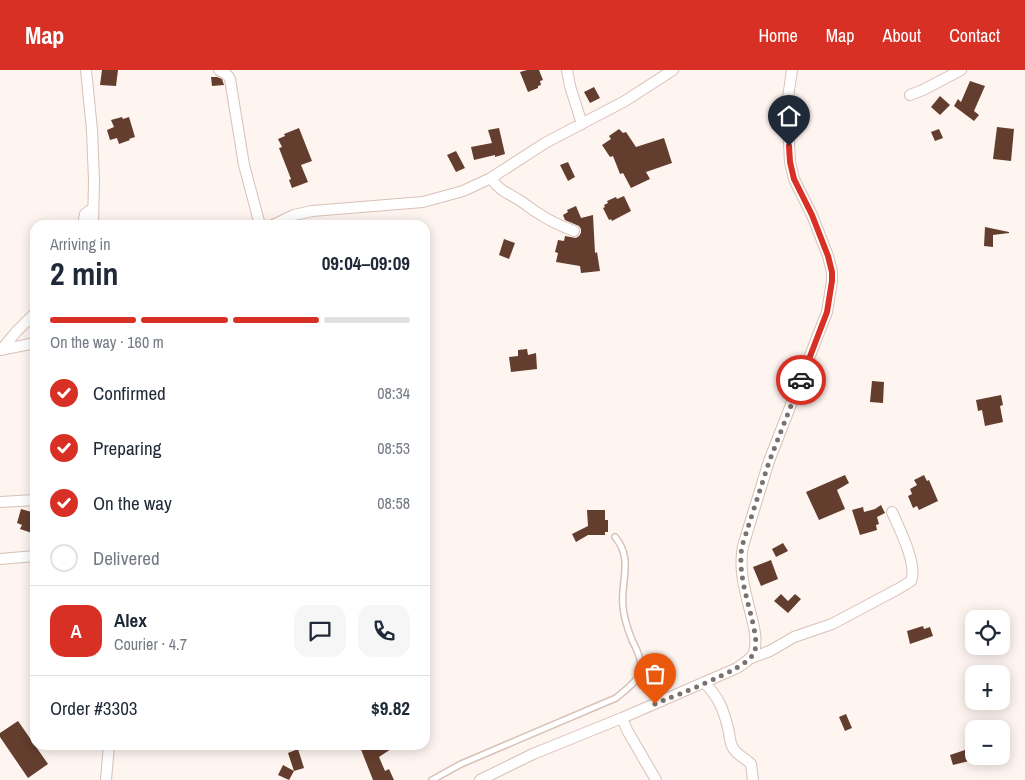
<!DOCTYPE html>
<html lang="en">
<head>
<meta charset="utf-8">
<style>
	:root { --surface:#fff; --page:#f6f6f7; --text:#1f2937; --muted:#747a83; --line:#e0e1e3; --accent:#d93025 }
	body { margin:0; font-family:"Archivo Narrow",sans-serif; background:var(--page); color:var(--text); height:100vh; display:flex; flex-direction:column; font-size:19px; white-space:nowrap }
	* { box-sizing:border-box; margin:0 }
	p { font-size:16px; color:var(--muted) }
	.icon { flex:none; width:28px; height:28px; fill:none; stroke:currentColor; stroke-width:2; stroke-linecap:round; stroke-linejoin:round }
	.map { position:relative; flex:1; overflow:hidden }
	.panel { position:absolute; left:30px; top:150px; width:400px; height:530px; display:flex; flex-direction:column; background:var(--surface); border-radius:15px; box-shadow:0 2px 12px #0003 }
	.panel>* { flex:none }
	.fabs { position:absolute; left:965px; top:540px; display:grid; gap:10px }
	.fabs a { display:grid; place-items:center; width:45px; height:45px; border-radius:10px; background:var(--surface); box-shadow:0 2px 12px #0003; font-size:25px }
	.pin { position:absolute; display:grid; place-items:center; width:42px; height:42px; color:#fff; margin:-51px -21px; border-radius:50% 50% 50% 0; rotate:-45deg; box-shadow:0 0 5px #0007 }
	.pin .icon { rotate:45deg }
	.courier { position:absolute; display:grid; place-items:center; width:50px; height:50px; margin:-25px; border:4px solid #d93025; border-radius:50%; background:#fff; color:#222; box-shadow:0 1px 6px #0007 }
	.overview em { font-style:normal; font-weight:700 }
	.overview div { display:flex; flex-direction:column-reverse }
	.overview { display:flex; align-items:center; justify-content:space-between; height:85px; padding:0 20px }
	h1 { font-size:32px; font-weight:700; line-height:38px }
	.bar { display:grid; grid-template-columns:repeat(4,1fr); gap:8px 5px; align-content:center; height:60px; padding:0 20px }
	.bar i { height:6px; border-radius:4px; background:var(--line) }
	.bar .selected { background:var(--accent) }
	.bar p { grid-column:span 4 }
	.line { display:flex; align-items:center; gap:12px; padding:0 20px; border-top:1px solid var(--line) }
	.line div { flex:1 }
	.round { display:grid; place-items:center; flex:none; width:52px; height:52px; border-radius:15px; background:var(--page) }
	ol { padding:0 20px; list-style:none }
	li { display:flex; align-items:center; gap:15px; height:55px }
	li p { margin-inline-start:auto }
	li .icon { padding:5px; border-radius:50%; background:var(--accent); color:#fff; stroke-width:4 }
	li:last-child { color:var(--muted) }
	li i { width:28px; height:28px; border:2px solid var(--line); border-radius:50% }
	header { display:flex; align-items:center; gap:30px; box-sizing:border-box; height:70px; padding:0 25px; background:var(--accent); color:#fff }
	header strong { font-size:24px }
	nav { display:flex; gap:28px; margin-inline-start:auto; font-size:18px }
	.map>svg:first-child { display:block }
	.building { fill:#633d2d }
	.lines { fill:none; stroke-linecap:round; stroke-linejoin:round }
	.lane-casing { stroke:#d8c1b7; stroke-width:8 }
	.street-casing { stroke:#d8c1b7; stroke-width:12 }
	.lane { stroke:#fff; stroke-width:5 }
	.street { stroke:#fff; stroke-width:10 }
	.done { stroke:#7b716d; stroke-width:5; stroke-dasharray:0 9 }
	.route { stroke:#d93025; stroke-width:6 }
</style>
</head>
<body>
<header>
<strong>Map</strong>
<nav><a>Home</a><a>Map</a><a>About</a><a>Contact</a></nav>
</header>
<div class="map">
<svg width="1025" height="710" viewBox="0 0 1025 710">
	<rect width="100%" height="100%" fill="#fef4f0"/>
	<path class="building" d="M102 0H118L116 16 100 15Z
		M527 0H539L543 10 540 11 541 15 538 16V18L528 22 520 2Z
		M211 7H217L222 9 224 15 212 16Z
		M970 11 985 16 974 41 979 45 974 51 954 36 958 29 961 32Z
		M594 17 600 28 590 33 584 22Z
		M940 26 950 35 940 45 931 37Z
		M122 47 123 49 129 47 135 67 129 69 130 70 119 74 117 68 110 70 107 60 114 57 111 50Z
		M997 57 1014 59 1011 91 993 89Z
		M299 58 312 91 301 95 308 112 292 118 289 110 291 109 279 78 282 77 278 69 285 66 284 64Z
		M499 58 505 84 495 87V85L474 90 471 77 492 73 488 60Z
		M619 59 623 63 626 62 636 77 664 68 672 93 646 102 650 109 631 118 623 103 620 104 613 86 610 87 602 75 611 69 609 66Z
		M939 59 943 68 935 71 931 62Z
		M456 81 465 98 456 102 447 85Z
		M568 92 575 107 568 111 560 95Z
		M624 126 631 141 612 151 611 149 609 150 603 138 605 137 604 135 608 133 607 131 616 127 617 129Z
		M576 136 581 148 593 145 595 183 597 182 600 201 581 203 580 196 556 192 558 183 555 182 558 170 564 171 565 166 576 168 579 166 581 163V159L579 156 565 150 563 145 568 142 567 140Z
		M985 157 1009 162V163L993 165V177L984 176Z
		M504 169 515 173 509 189 499 185Z
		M527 279 528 285 536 283 537 299 511 302 509 287 518 286V280Z
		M872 311 884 312 883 333 870 332Z
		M1001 325 1003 335 1000 336 1003 352 985 356 982 340 978 341 976 330Z
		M845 405 849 413 837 420 845 439 819 450 806 422Z
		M924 405 927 411 929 410 938 431 919 440 917 436 913 438 908 426 912 424 910 419 917 415 914 410Z
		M881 435 885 443 877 447 879 454 876 455 877 460 860 465 852 440 863 437 864 442 875 439Z
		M21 439 35 443V464L20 459 22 455 17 453Z
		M587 440H605V450H608V462H605V465H588L576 472 572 464 588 456Z
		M783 473 788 481 776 487 772 479Z
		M771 490 778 509 761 516 753 497Z
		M781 524 788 531 795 524 801 529 788 543 774 531Z
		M923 556 924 559 930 557 933 566 910 574 907 561Z
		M846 644 852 658 845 661 839 647Z
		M18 651 48 694 28 708 0 667V663Z
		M365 675H397L379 687 385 701 389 699 394 710H373L360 677Z
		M298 679 304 698 294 701 288 683Z
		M965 680 969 691 953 695 950 685Z
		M283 695 294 701 289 710 278 705Z"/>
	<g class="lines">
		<g class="lane-casing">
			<path id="lane" d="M432 710 461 694 616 628C625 620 641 610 641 596 641 587 636 578 632 570 628 560 624 549 623 537 620 512 634 489 615 467"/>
		</g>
		<g class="street-casing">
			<path id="street" d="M86 0 92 60 94 111 93 155
				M219 0C223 3 228 3 230 9L244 95 260 155
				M567 0 570 16 582 54
				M910 25 923 20 961 0
				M491 108C501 123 508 122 522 132 527 135 532 140 538 143 549 151 561 156 574 161
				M83 155 85 144 93 138
				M273 155 294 145 312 141 423 132 463 121 491 108 545 73 625 31 673 0
				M0 280 35 273
				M1 280 16 262 35 243
				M0 432 35 430
				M0 489 35 486
				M751 588 770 581 794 567 832 554 898 519 911 511C918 495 899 458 892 442
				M704 612C719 628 723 638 728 658 730 665 729 671 733 678 737 685 745 688 751 694L753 710
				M622 648 627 660 656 710
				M106 710 109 675
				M480 710 533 684 622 648 737 598C754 587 757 584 755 563 750 534 737 506 743 476L769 391 827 242 832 211V202L828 186 812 145 794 109 790 92 787 35 792 0"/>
		</g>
		<use href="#lane" class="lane"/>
		<use href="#street" class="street"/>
	</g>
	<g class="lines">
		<path class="done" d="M655 634C674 626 743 600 752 586 757 580 756 571 755 564 750 534 737 506 742 476L769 392 801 310"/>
		<path class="route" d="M789 76 790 92 794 109 812 145 828 186 832 202V211L827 242 801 310"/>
	</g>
</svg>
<div class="fabs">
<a><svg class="icon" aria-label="locate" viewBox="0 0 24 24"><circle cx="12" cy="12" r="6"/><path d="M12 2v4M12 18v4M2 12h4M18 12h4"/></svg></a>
<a>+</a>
<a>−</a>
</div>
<div class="pin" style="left:655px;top:634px;background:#ea580c"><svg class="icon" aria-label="bag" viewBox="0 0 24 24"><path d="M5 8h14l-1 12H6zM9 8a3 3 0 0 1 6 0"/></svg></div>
<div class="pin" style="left:789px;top:76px;background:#1f2937"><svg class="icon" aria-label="home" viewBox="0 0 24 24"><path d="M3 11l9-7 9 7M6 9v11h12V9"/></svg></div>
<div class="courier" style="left:801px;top:310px"><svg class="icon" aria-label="car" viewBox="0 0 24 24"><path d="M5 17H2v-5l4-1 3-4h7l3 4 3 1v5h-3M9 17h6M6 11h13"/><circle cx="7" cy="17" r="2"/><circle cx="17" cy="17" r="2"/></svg></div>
<section class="panel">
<div class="overview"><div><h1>2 min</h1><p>Arriving in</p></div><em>09:04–09:09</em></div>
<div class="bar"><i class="selected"></i><i class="selected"></i><i class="selected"></i><i></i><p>On the way · 160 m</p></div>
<ol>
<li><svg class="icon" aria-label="check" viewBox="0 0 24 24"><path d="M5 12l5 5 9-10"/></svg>Confirmed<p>08:34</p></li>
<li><svg class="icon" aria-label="check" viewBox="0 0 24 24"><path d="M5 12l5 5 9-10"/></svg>Preparing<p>08:53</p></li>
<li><svg class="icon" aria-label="check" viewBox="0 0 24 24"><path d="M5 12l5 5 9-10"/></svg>On the way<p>08:58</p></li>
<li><i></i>Delivered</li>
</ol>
<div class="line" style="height:90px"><b class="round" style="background:var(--accent);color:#fff">A</b><div><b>Alex</b><p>Courier · 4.7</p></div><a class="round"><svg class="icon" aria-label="chat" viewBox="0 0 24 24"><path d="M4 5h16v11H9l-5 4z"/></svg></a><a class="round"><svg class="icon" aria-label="phone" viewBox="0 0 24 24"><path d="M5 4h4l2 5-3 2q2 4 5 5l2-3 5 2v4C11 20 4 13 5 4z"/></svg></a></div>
<div class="line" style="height:65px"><div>Order #3303</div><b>$9.82</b></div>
</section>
</div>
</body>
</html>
